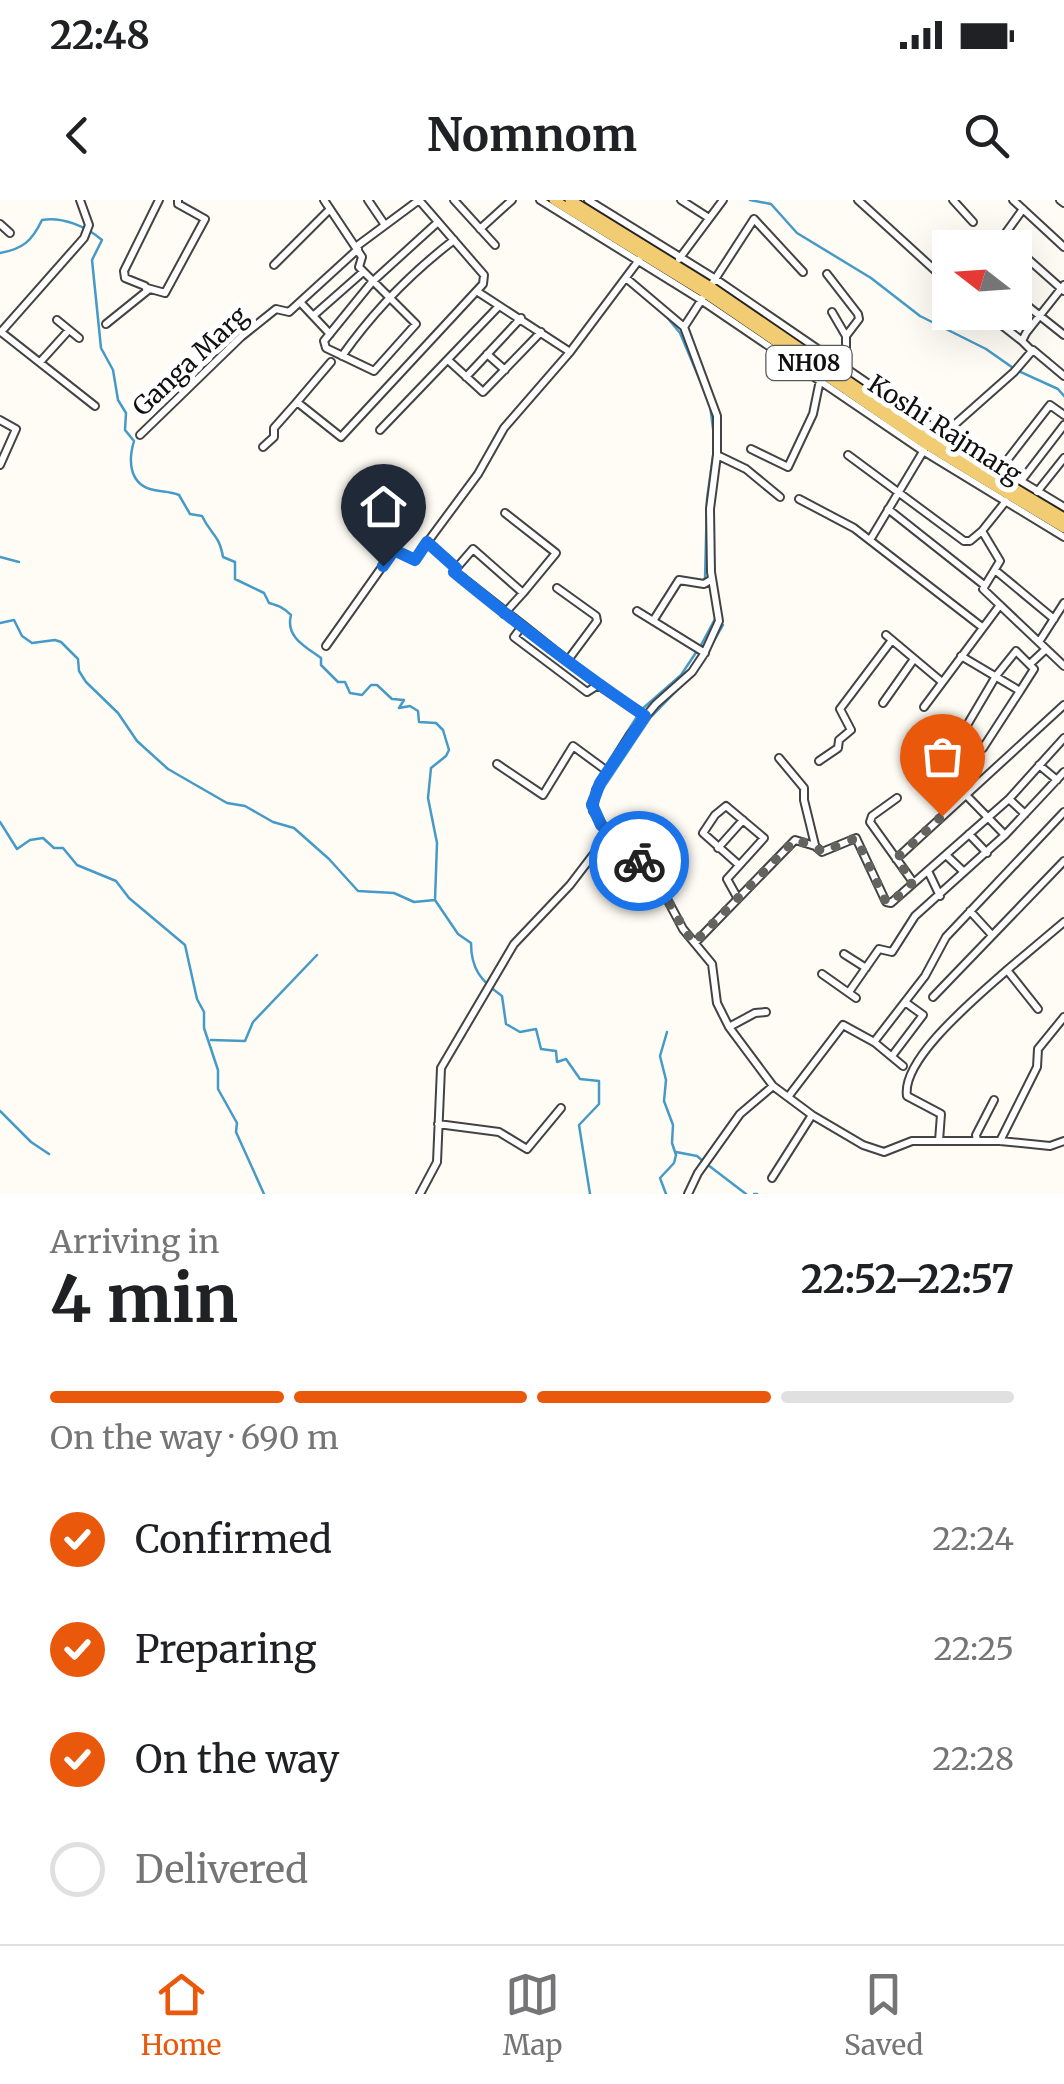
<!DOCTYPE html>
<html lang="en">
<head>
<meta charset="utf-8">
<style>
	:root { --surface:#fff; --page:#f2f2f2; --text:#202124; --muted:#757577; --line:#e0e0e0; --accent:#ea580c }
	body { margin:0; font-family:Merriweather,serif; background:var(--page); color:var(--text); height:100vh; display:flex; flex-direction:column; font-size:38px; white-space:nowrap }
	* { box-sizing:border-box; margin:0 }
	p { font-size:32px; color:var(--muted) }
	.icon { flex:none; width:55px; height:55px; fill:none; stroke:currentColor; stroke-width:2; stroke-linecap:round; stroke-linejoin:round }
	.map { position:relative; height:994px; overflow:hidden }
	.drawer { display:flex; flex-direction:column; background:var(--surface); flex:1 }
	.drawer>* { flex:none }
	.needle { width:65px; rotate:287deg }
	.fabs { position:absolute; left:932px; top:30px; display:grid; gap:20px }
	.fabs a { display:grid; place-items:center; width:100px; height:100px; border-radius:0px; background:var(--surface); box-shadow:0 10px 40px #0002; font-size:50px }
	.pin { position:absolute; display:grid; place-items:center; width:85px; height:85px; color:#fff; margin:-102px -42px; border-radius:50% 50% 50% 0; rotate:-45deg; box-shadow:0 0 10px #0007 }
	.pin .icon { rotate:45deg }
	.courier { position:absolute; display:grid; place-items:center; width:100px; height:100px; margin:-50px; border:8px solid #1a73e8; border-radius:50%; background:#fff; color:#222; box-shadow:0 2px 12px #0007 }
	.head em { font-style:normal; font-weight:700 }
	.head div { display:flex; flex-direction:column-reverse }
	.head { display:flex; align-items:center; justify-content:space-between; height:170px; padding:0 50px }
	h1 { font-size:65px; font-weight:700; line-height:75px }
	.bar { display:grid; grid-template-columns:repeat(4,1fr); gap:15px 10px; align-content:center; height:120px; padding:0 50px }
	.bar i { height:12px; border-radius:8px; background:var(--line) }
	.bar .on { background:var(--accent) }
	.bar p { grid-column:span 4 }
	ol { padding:0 50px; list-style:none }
	li { display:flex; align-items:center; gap:30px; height:110px }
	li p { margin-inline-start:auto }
	li .icon { padding:10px; border-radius:50%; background:var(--accent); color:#fff; stroke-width:4 }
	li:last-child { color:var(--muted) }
	li i { width:55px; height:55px; border:5px solid var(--line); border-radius:50% }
	.status { display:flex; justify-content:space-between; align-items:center; height:70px; padding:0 50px; background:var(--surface); direction:ltr }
	.status svg { height:28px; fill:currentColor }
	header { display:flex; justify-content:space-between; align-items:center; height:130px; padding:0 50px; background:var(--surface); font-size:45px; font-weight:700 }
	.dock { display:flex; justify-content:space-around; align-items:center; height:140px; border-top:2px solid var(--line); background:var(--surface); font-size:28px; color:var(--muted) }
	.dock a { display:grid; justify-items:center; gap:5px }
	.dock .on { color:var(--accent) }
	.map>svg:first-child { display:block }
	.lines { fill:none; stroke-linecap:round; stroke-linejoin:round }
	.stream { stroke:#469ac7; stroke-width:2.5 }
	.minor-casing { stroke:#434343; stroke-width:10 }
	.major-casing { stroke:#212121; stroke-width:12 }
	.minor { stroke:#fff; stroke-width:6 }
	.major { stroke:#f1cc72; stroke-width:9 }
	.done { stroke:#636360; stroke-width:10; stroke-dasharray:0 18 }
	.route { stroke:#1a73e8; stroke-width:12 }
	.labels { text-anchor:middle; stroke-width:10; stroke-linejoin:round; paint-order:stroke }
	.shield { fill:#fff; stroke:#585858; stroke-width:2.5 }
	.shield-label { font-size:22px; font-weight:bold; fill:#101010 }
	.street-label { font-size:25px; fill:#101010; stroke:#fff }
</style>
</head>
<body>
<div class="status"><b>22:48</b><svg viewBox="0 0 49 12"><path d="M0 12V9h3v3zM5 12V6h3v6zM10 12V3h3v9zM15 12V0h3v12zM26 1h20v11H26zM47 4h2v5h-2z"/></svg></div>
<header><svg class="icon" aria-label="back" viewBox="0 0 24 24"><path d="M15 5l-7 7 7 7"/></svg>Nomnom<svg class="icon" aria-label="search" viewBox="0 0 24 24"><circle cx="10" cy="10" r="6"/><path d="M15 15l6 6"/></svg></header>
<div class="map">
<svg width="1064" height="994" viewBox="0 0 1064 994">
	<rect width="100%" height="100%" fill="#fefcf4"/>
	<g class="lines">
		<path class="stream" d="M750 0 771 4 797 33 871 78 920 116 986 149 1016 170 1058 189 1064 196
			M0 53C23 49 32 41 42 20 62 16 87 27 102 40L92 60 101 148 113 170 118 200 126 213 125 230 134 241C128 261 129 285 154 290 163 292 170 291 179 295L190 314 202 316C211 335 219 334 223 357L235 362V379L264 393 269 403C279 406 283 407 291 415 285 437 306 447 321 458V465L338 482H345L350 493 362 495 371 485H377L392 499 404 500 399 508 410 506 418 511 419 522 436 523 443 530 449 550 446 556 431 568 428 598 437 643 435 700 458 734 471 743C471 769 481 781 502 796L506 824 520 832 536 829 541 849 556 851 557 862 566 859 580 879 599 881V904L579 925 590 994
			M666 116 680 133 707 197
			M710 205 714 236
			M0 357 19 362
			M705 380 707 299 714 249
			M0 423 14 420 22 436 32 443 55 440 61 442 78 459 79 471 86 482 118 513 137 541 168 569 227 603 245 606 273 622 294 628 329 659 358 691 394 693 414 702 435 700
			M700 447 715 419
			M699 467 723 425
			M641 510 681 475 697 451
			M605 567 638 515
			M602 572 587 604 604 632
			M598 596 650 518 680 487
			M597 604 606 624 650 664 668 694
			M0 622 17 649 30 640 43 638 54 648H63L77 665 116 681 129 698 185 745 197 799 204 812V828L218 870V889L237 923 236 932 264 994
			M653 682 669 709
			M211 840 245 841 253 822 317 755
			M0 911 31 942 49 954
			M676 952 697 956 704 962
			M708 965 746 994
			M666 994 660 978 674 963 676 955 672 943 673 925 664 901 666 880 660 856 667 832
			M754 994H757"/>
		<g class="minor-casing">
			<path id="minor" d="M80 0 89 25 84 38 1 132 95 206
				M324 0 362 57 359 67 416 124 374 171 326 148 324 141 372 82 438 22
				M368 0 385 25
				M454 0 495 45
				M540 0 698 98 923 251 1064 337
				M588 0 714 78 936 230 1064 307
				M681 0 709 18
				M858 0 950 84
				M953 0 973 22
				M1013 0 1064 47
				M1060 0 1064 3
				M0 24 10 33
				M480 29 512 0
				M357 46 419 0
				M995 48 1023 9
				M1020 52 1064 91
				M679 59 723 0
				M274 65 330 9
				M803 72 754 19 684 127 717 216V255L710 309 711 372 719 421 704 454 692 472 656 504 630 535 596 590 593 611 609 634 658 682 683 729 712 764 717 803 729 827 773 886 812 915 863 945 884 952 912 941H1000L1050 946 1064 941
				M827 74 858 114 859 119 846 136V167
				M626 78 684 127
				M147 88 165 93 205 19 178 4V0
				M478 92 570 152
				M1015 96 1064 135
				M300 102 330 134
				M832 112 846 136
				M985 112 1022 141
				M313 116 363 72
				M57 120 79 138
				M106 124 147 91 145 86 125 78 124 71 159 0
				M1033 150 1064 176
				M487 154 505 170
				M342 156C373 112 411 73 454 40
				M448 160 483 192 541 132
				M41 161 69 130
				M331 162 297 202 341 237 483 84 484 75 419 0
				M466 177 521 118
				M0 220 16 229 0 265
				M380 230 499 106
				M944 234 1014 172 1032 151 1022 141 1026 133 1064 85
				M140 235 241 137 276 109 289 112 358 49
				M263 247 274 237V228L297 202
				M751 249 788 267 813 214 820 180
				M717 255 746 269 780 297
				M848 255 964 341H970L982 331
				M1001 268 1050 205 1064 215
				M1021 281 1064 225
				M1037 292 1064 258
				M799 299 854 328 982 427
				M1006 301 982 331 1000 361 983 389 1064 466
				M888 309 984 385
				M505 313 556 353 523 393
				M870 340 936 230
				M427 342 456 368
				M995 370 1054 419
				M557 388 596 416 597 421 568 460
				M637 411 705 453
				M504 414 523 393 473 349 454 371 523 425
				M653 421 679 380 704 384 712 379
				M886 435 942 482
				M1039 442 1064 403
				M326 446 394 350 415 359 478 274 504 228 570 152 639 60
				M961 456 1020 491 983 548 963 532 996 476 1016 451 1034 469 1020 491
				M1030 464 1046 449
				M598 485 523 425 514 437 587 492 598 485 645 516
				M883 503 914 459
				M924 507 1000 405
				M779 558 804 588V600L815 645
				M819 561 838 548 839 540 851 530 840 509 892 440
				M497 564 543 595 573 546 607 571
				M1039 565 1057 580
				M965 594 1005 635
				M897 598 872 616 870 622 913 682
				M1009 599 1025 614
				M969 634 987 653
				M718 648 743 620
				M946 655 964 672
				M896 659 1064 505
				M928 671 940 696
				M737 697 727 679 764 638 726 606 715 615 703 633 739 665
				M970 711 991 734
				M695 743 795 640 815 646 822 652 856 638 886 702 891 703 1009 599 1064 538
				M844 754 866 768
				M822 774 856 798
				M849 792 879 749 892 752 915 716 1005 635 1064 572
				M933 797 1064 661
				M1038 809 1007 770 1064 722
				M729 827 755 813 766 812
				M892 856 923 815 905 802
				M903 866 874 842 925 776 946 737 1064 612
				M788 897 843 825 874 842
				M438 924 499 932 527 949 561 908
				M939 941 941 914 907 896C901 858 981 794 1007 770
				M977 941 976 935 994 900
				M1000 941 1037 867 1038 849 1064 817
				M772 978 812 915
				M420 994 437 962 441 868 514 744 570 685 609 634
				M688 994 698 973 740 914 773 886"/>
		</g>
		<g class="major-casing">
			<path id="major" d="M554 0 705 93 927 245 1064 328
				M570 0 709 86 931 238 1064 318"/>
		</g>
		<use href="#minor" class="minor"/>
		<use href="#major" class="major"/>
	</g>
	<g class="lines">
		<path class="done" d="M639 661C664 684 673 717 694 743L795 640 815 646 822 652 856 638 886 702 891 703 913 682 896 659 942 616"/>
		<path class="route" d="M383 366 394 350 415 360 427 342 456 368 454 372C515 422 579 472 645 516L600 583 592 605 601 625 639 661"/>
	</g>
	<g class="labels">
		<rect class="shield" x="766.5" y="146" width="85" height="34" rx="8"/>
		<g class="shield-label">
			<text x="809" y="171">NH08</text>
		</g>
		<g class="street-label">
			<text transform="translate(190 161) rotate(-43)" y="9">Ganga Marg</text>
			<text transform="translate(945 229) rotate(33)" y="9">Koshi Rajmarg</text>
		</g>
	</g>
</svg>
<div class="fabs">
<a><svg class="needle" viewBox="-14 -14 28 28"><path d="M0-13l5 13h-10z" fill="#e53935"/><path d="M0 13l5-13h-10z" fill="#757577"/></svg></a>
</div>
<div class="pin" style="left:942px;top:616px;background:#ea580c"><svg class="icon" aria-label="bag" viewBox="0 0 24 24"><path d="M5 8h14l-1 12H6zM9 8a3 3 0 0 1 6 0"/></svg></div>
<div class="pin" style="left:383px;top:366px;background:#1f2937"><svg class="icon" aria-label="home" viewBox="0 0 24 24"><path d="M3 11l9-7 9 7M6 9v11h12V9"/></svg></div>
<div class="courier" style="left:639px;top:661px"><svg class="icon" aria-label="bike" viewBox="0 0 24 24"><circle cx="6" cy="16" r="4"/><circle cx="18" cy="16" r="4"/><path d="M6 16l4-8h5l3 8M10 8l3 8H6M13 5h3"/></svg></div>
</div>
<section class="drawer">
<div class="head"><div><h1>4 min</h1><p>Arriving in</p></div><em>22:52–22:57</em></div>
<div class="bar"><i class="on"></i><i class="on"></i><i class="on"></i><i></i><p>On the way · 690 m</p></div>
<ol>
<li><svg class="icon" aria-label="check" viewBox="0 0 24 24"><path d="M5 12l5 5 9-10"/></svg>Confirmed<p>22:24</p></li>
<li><svg class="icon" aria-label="check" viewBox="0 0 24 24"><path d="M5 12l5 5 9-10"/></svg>Preparing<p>22:25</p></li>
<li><svg class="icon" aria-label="check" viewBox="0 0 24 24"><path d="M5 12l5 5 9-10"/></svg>On the way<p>22:28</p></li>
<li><i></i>Delivered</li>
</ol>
</section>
<nav class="dock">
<a class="on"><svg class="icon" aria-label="home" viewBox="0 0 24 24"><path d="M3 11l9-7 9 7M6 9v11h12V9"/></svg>Home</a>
<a><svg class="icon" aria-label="map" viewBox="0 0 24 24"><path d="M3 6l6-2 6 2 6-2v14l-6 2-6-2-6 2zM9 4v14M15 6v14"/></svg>Map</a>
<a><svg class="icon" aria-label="saved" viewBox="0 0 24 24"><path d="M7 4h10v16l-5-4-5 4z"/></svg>Saved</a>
</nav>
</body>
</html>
